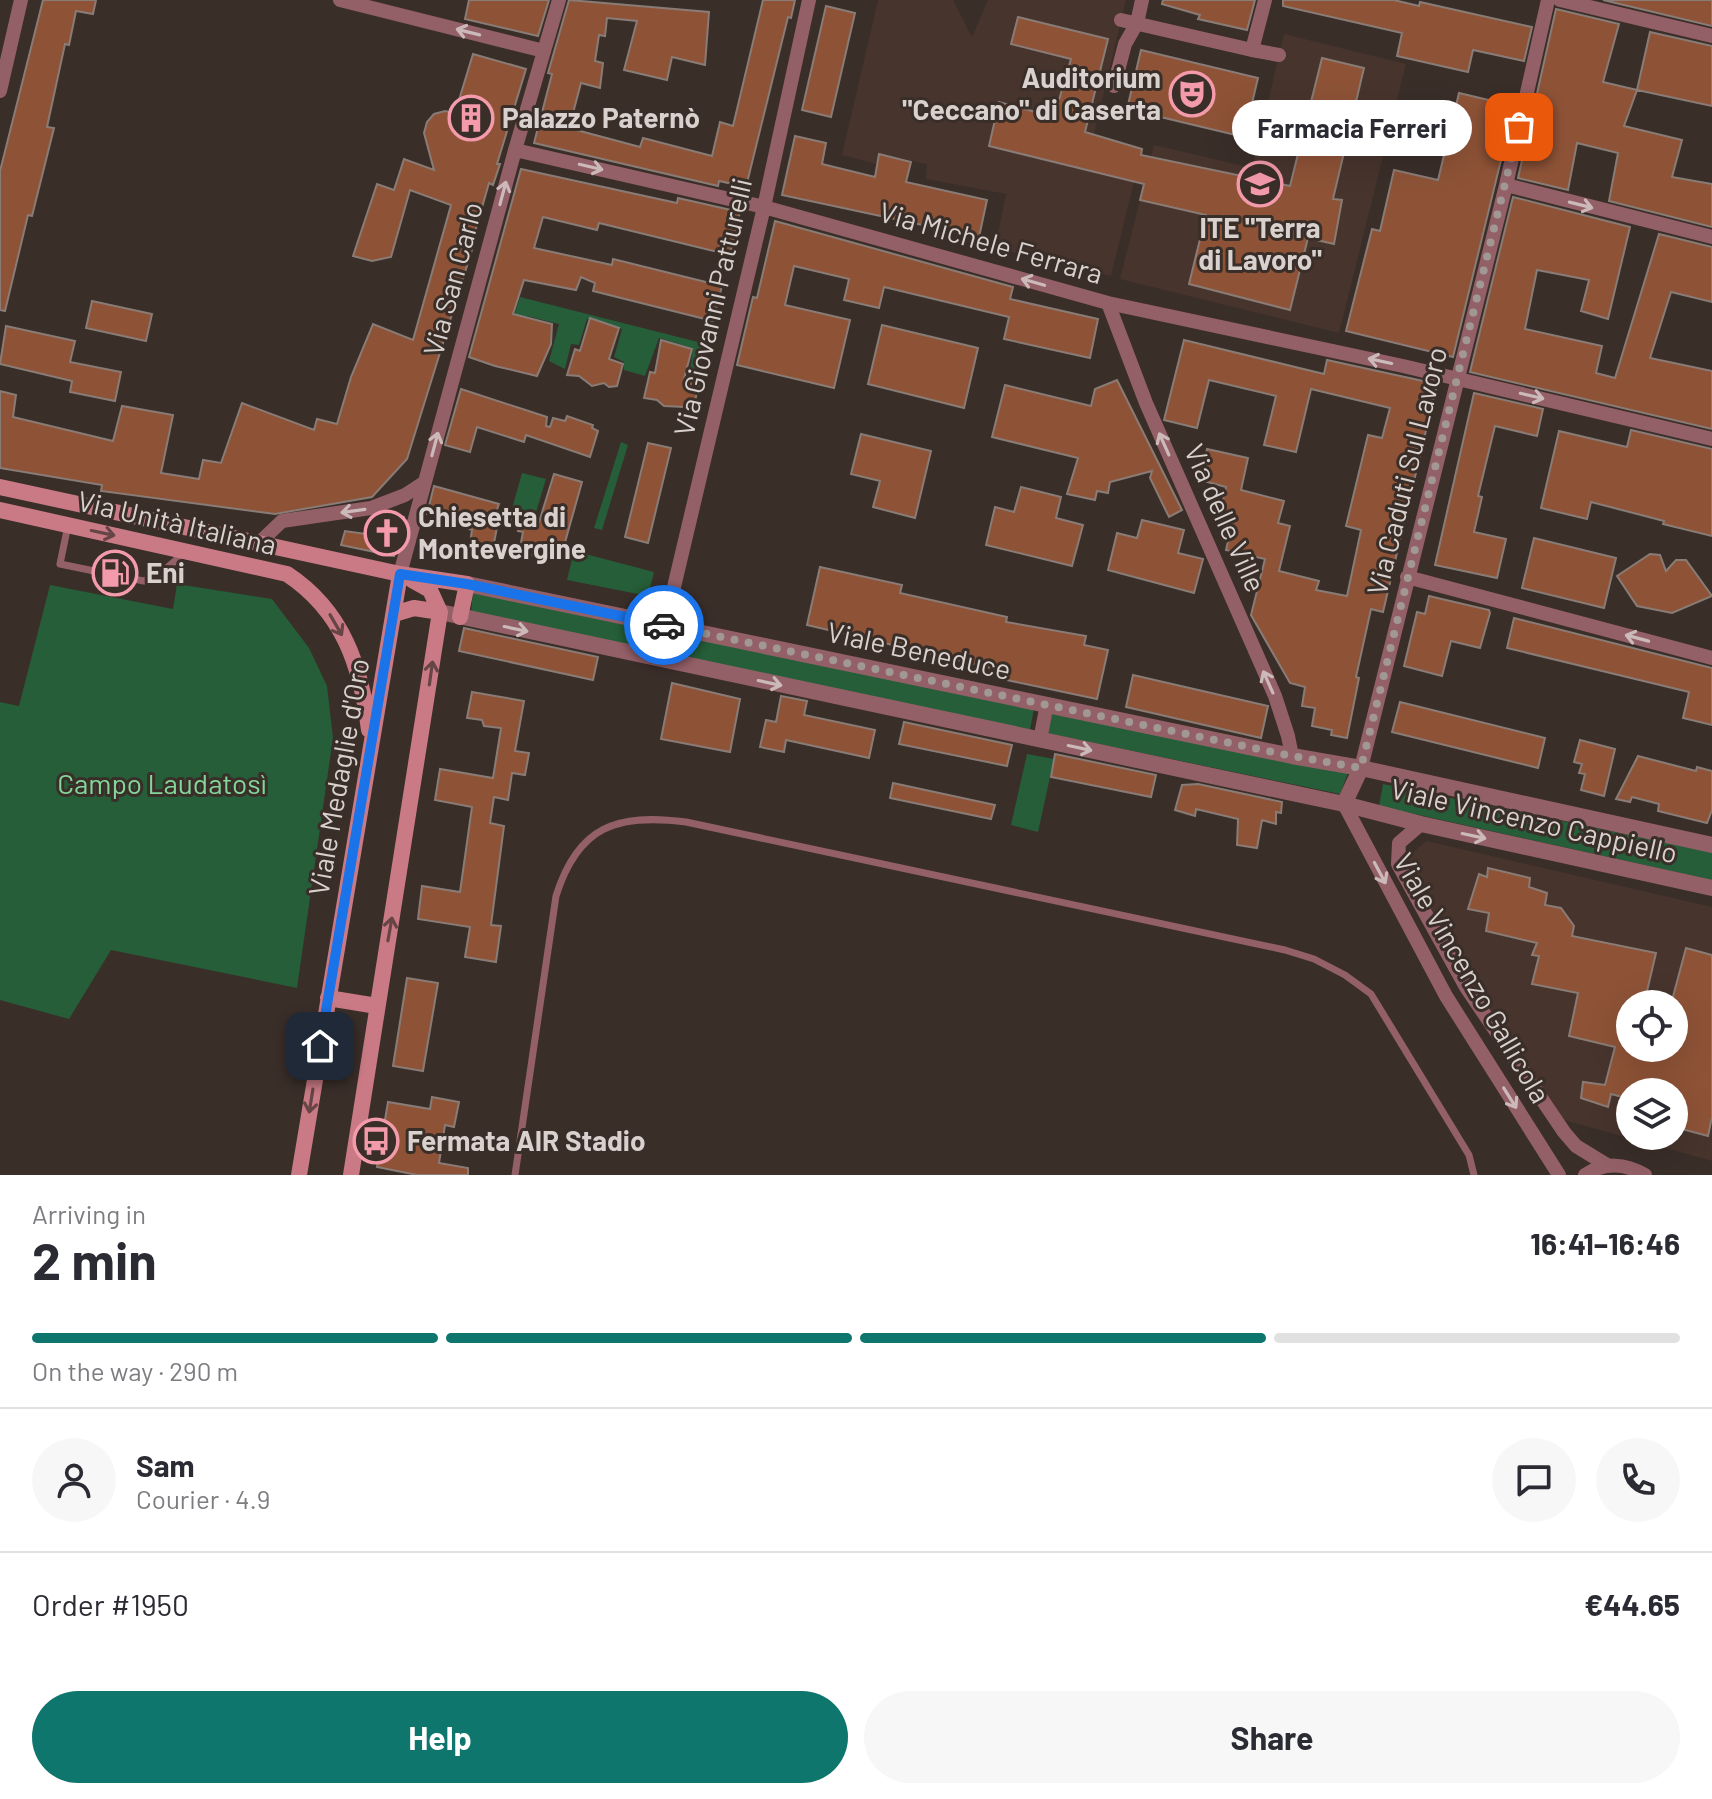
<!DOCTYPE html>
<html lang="en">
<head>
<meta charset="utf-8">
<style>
	:root { --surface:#fff; --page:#f7f7f7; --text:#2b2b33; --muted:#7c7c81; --line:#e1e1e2; --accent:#0f766e }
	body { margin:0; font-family:Barlow,sans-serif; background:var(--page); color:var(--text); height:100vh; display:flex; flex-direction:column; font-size:30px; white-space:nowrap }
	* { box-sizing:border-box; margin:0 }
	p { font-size:26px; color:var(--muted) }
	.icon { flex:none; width:44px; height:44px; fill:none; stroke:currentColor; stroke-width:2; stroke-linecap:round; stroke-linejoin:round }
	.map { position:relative; height:1175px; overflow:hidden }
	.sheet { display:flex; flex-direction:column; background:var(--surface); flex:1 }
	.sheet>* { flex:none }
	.tools { position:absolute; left:1616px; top:990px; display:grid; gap:16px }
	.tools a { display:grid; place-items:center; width:72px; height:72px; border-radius:50%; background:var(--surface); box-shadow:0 8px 32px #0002; font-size:40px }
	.pin { position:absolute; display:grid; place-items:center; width:68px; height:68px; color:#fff; margin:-34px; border-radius:16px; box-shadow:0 4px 12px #0006 }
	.courier { position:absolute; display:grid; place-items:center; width:80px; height:80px; margin:-40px; border:6px solid #1a73e8; border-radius:50%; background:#fff; color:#222; box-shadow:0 2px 10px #0007 }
	.bubble { position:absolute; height:56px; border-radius:28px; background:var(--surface); box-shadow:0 8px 32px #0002; font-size:26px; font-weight:700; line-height:56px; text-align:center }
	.headline em { font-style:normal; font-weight:700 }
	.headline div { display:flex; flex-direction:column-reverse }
	.headline { display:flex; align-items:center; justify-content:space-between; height:136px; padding:0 32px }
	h1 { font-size:52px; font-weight:700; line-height:60px }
	.bar { display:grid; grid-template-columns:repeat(4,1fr); gap:12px 8px; align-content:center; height:96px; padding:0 32px }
	.bar i { height:10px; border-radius:6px; background:var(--line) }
	.bar .current { background:var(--accent) }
	.bar p { grid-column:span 4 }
	.line { display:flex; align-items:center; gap:20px; padding:0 32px; border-top:2px solid var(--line) }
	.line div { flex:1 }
	.round { display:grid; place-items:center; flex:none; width:84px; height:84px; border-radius:42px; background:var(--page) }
	.action { display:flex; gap:16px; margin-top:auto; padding:16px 32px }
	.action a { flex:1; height:92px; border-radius:48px; background:var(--accent); color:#fff; font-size:32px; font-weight:700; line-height:92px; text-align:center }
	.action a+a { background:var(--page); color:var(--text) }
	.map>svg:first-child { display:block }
	.education { fill:#47342d; fill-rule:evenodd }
	.green { fill:#255e38 }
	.building { fill:#8e5337; stroke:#897b75; stroke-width:2 }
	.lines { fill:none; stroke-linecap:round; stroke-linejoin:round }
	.service { stroke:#946067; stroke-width:7 }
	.minor { stroke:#946067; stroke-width:14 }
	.tertiary { stroke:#946067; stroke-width:16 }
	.secondary { stroke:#ca7a85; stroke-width:16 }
	.oneway { stroke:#cbbab9 }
	.oneway2 { stroke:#654545 }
	.done { stroke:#a19894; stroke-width:8; stroke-dasharray:0 14.4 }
	.route { stroke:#1a73e8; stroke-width:10 }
	.labels { text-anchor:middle; stroke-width:6; stroke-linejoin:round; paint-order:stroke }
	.poi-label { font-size:28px; font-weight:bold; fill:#d9d1ce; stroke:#3a2e29; text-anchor:start }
	.street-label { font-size:28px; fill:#d9d1ce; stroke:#3a2e29 }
	.park-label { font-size:28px; fill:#83d79a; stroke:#3a2e29 }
</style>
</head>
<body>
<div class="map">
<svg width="1712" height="1175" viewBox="0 0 1712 1175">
	<rect width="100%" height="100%" fill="#3a2e29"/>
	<path class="education" d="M878 0H953L972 37 988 0H1126L1094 134 1142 149 1111 276 995 248 1006 194 926 179 927 164 880 154 877 164 842 155Z
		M1284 34 1406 64 1339 333 1120 279 1154 145 1252 168Z
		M1427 841 1712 907V1161L1553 1117 1398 864ZM1630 1004H1674V1048H1630ZM1630 1092H1674V1136H1630Z"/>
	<path class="green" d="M520 297 702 343 695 380 689 378 693 348 659 338 645 376 624 370V362L614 357 622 329 587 319 579 345 571 344 565 369 549 361 559 324 527 316 518 338 508 336Z
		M621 442 628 445 602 530 594 528Z
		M522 473 546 479 531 529 508 523Z
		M574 551 654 572 648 596 567 580Z
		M177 584 272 599 309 648 327 686 333 738 297 988 111 950 69 1019 0 1000V702L19 706 50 585 173 609Z
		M473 593 1034 708 1030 730 471 612Z
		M1053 712 1348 773 1340 794 1046 733Z
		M1027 754 1054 759 1038 832 1011 825Z
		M1383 784 1712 852V880L1379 806Z"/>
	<path class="building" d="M43 0H96L93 14 76 11 69 45 65 44 47 127 54 128 32 216 28 215 5 311 0 310V171Z
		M469 0H549L538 36 465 19Z
		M569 0 709 12 705 65 672 57 667 80 624 70 637 21 607 18 605 36 599 35 595 61 603 63 600 88 581 83 569 128 640 147 643 138 712 156 720 122 733 126 763 0H795L791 18 788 17 746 187 719 181 718 186 534 143 552 74 548 73Z
		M1163 0H1255L1247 30 1198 19 1200 15 1162 4Z
		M1283 0H1394L1419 6 1420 2 1532 27 1524 61 1473 50 1468 72 1397 56 1402 33 1283 6Z
		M1603 0H1712V26Z
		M826 6 855 13 831 117 802 110Z
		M1556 9 1619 24 1603 82 1637 90 1624 126 1682 140 1672 177 1712 184V227L1609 201 1618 153 1577 143 1568 190 1518 178Z
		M1018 17 1108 39 1085 132 1142 149 1141 155 1290 186 1322 58 1364 68 1333 199 1342 200 1334 244 1308 238 1290 310 1189 284 1206 215 1140 200 1144 184 989 146 999 102 1054 117 1071 59 1011 44Z
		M1650 32 1712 46V106L1637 90Z
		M1141 50 1258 78 1244 137 1127 109Z
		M473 54 526 69 497 164H500L493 185 489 183 473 239 475 240 407 459 372 497 275 514 101 491 102 485 0 468V391L16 395 13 417 113 441 122 406 173 415 161 473 199 479 203 460 221 463 242 403 314 430 317 419 337 424 351 377 373 324 413 340 451 205 410 190 391 257 372 261 353 256 377 184 394 190 404 159 434 170 424 133 427 122 434 114 445 111 455 113Z
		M1459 93 1514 106 1509 127 1491 123 1486 144 1501 160 1453 357 1346 331 1372 229 1380 231 1394 170 1438 180Z
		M795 136 826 143 822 164 875 177 879 154 911 162 906 182 987 200 979 237 782 195Z
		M521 169 677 203 678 198 740 212 730 255 599 223 597 230 543 217 534 248 612 265 613 259 722 286 713 321 593 291 595 283 581 277 576 290 524 280 513 314 552 324 551 344 537 376 495 366 469 357Z
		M1513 197 1630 227 1608 319 1581 311 1589 280 1537 270 1525 329 1602 346 1596 373 1615 378 1659 234 1712 247V302L1671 292 1650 358 1712 371V429L1470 372Z
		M775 221 1013 287 1010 299 1098 319 1090 358 1004 339 1009 317 884 287 879 308 844 300 849 279 794 266 785 305 850 320 834 388 737 365 753 297 757 298Z
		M92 301 152 314 146 341 86 328Z
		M590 318 619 328 609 359 623 364 617 386 609 387 604 383 592 386 579 376 567 375 575 349 580 351Z
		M882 325 978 348 964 408 868 384Z
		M6 326 75 341 70 362 121 372 115 401 70 392 72 381 0 364Z
		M661 340 692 349 684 379 699 383 692 415 685 407 664 406 657 400 644 398 650 372 655 373Z
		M1184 340 1324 374 1327 360 1437 384 1383 612 1371 609 1356 677 1359 678 1347 738 1331 735 1332 730 1312 726 1315 708 1302 706 1305 687 1290 683 1251 615 1265 559 1226 550 1232 524 1218 521 1226 487 1200 480 1207 449 1248 458 1241 490 1284 501 1278 523 1290 526 1279 571 1319 581 1316 590 1347 596 1361 530 1346 526 1368 435 1382 438 1390 408 1311 389 1296 452 1264 445 1276 396 1209 380 1197 428 1164 420Z
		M1117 380 1182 510 1169 517 1150 478 1152 471 1110 482 1108 493 1097 491 1095 500 1067 494 1078 458 992 437 1005 385 1091 406 1095 389Z
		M461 389 547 417 546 426 550 427 553 418 565 421 567 416 593 425 592 428 598 431 590 457 526 435 524 442 477 427 470 452 445 445Z
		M1474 393 1543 409 1537 436 1495 426 1478 496 1482 497 1474 532 1506 539 1497 578 1435 565Z
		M1631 430 1712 449V536L1663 524 1664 521 1591 502 1587 519 1541 508 1559 431 1627 447Z
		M861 434 931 451 915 518 873 507 880 481 851 474Z
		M648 443 671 448 648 543 625 537Z
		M554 474 582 482 560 560 519 553 523 532 518 531 523 517 539 522Z
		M434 486 499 504 495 515 499 517 493 548 470 543 472 530 427 514Z
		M1021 487 1061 497 1056 518 1083 525 1072 566 986 545 995 507 1014 512Z
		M385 513 404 517 394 556 341 545 345 531 373 535 377 516Z
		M1142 520 1184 530 1178 553 1203 559 1194 593 1108 570 1117 533 1137 538Z
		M1534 538 1616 558 1604 608 1522 588Z
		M1650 554 1660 555 1666 571 1676 560H1686L1712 596 1672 613 1637 606 1617 576Z
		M107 560 125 563 124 571 116 575 121 585 103 582 110 574 105 567Z
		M820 567 902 585 900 593 1007 617 1006 622 1086 636 1084 645 1108 650 1097 699 1002 679 1004 671 807 625Z
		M1429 596 1489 610 1490 613 1480 648 1451 641 1442 676 1404 666 1417 612 1425 614Z
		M1514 618 1712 668V725L1683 718 1689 692 1507 648Z
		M464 628 598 657 593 680 459 651Z
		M1133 675 1268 706 1261 738 1126 707Z
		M672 683 740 699 730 752 661 739Z
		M472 692 524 701 515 751 529 753 525 775 512 773 508 800 494 797 490 823 504 826 491 925 501 926 496 962 465 957 470 927 418 919 422 886 460 892 472 807 435 800 440 769 493 778 501 728 484 726 482 720 467 718Z
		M781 696 807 701 804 715 875 730 869 758 786 740 784 752 760 747 766 720 776 722Z
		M1400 702 1545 738 1538 768 1392 732Z
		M904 722 1012 745 1007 766 899 744Z
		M1580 740 1615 749 1604 796 1581 790 1585 774 1579 773 1582 764 1574 762Z
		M1055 754 1156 775 1151 797 1051 777Z
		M1638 756 1696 771 1697 767 1712 771V810L1707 823 1658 811 1659 804 1632 797 1630 802 1616 799Z
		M893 783 995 805 991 819 890 798Z
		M1198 784 1282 802 1281 813 1276 812V824L1262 820 1257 848 1237 845 1238 819 1196 809 1195 816 1175 810 1182 785Z
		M1488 868 1530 878 1529 887 1547 893 1545 905 1561 908 1574 926 1572 936 1656 953 1644 1004H1630V1048H1674V1004H1671L1686 948 1712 955V1117L1708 1136 1674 1127V1092H1630V1099L1611 1094 1608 1107 1581 1098 1583 1082 1605 1085 1615 1047 1569 1036 1578 993 1532 984 1539 956 1532 955 1537 943 1486 931 1489 913 1468 909 1479 874 1487 877Z
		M407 978 438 983 423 1071 393 1066Z
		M432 1097 459 1102 454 1127 445 1125 439 1163 468 1168V1175H417L377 1167 388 1102 430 1109Z"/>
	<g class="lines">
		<path class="service" d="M68 525 60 564 104 573
			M122 577 144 581 161 573 183 554
			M515 1175 556 896C578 826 617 813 686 822L1285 950 1314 959 1345 975 1371 994 1469 1155 1474 1175"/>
		<path class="minor" d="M340 0 544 51
			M1560 0 1712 36
			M1121 20 1252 50 1265 0
			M1252 50 1279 55
			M1114 86 1125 44 1137 23 1142 0
			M0 91 21 0
			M515 150 764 207 1108 303 1403 366 1712 439
			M1506 185 1712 237
			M1108 303 1146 403 1275 696 1288 736 1292 756
			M258 544 282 521 371 508 405 495 425 482
			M400 574 515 150 559 0
			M1407 577 1712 658
			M665 625 764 207 809 0
			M1040 740 1047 704
			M1361 768 1506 185 1548 0
			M1344 804 1446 996 1559 1175
			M1421 824 1399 843 1398 864 1466 987 1564 1132 1576 1146 1607 1165
			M1585 1175C1604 1162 1625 1163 1645 1175"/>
		<path class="tertiary" d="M467 584 1292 756 1361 768 1712 845
			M440 612 1344 804 1421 824 1712 888
			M1344 804 1361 768"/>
		<path class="secondary" d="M0 487 400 574 467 584 460 617
			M0 510 287 574C343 611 361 666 369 730
			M412 580 430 590 440 612
			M394 614 414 608 440 612
			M328 998 377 1006
			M299 1175 400 574
			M351 1175 440 612"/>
	</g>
	<defs><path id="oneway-shaft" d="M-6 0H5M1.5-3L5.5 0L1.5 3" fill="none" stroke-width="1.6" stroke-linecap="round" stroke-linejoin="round" transform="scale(2)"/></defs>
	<g class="oneway">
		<use href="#oneway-shaft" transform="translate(468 32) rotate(-166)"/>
		<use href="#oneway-shaft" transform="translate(591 167) rotate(13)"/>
		<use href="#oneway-shaft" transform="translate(503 193) rotate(-75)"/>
		<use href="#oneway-shaft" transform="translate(1581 205) rotate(14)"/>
		<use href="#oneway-shaft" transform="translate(1033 282) rotate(-164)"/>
		<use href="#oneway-shaft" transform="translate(1380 361) rotate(-168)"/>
		<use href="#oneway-shaft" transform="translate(1532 396) rotate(13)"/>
		<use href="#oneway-shaft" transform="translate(435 444) rotate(-75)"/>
		<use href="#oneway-shaft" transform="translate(1164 444) rotate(-114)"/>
		<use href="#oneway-shaft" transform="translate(353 511) rotate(172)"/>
		<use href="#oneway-shaft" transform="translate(516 629) rotate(12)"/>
		<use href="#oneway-shaft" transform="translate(1637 638) rotate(-165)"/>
		<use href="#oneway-shaft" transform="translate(1268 682) rotate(-114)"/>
		<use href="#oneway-shaft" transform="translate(770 683) rotate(12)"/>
		<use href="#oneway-shaft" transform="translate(1080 748) rotate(12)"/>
		<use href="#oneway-shaft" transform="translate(1474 836) rotate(12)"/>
		<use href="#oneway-shaft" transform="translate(1380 873) rotate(62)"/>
		<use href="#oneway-shaft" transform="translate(1510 1098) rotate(58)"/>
	</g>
	<g class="oneway2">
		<use href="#oneway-shaft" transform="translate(103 533) rotate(12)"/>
		<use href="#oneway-shaft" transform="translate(336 625) rotate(60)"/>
		<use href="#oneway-shaft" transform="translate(431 673) rotate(-82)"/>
		<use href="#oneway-shaft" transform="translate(390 929) rotate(-80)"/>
		<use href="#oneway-shaft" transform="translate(311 1101) rotate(99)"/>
	</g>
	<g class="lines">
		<path class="done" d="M664 625 1292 756 1361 768 1519 127"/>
		<path class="route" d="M320 1046 400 574 467 584 664 625"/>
	</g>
	<defs>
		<g id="theatre-ring" transform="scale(2.3)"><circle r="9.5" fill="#3a2e29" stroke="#f39aab" stroke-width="1.5"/><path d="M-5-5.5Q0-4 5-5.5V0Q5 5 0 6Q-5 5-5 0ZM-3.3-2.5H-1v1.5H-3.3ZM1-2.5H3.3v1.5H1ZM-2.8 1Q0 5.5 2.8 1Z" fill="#f39aab"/></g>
		<g id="building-ring" transform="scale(2.3)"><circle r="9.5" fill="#3a2e29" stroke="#f39aab" stroke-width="1.5"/><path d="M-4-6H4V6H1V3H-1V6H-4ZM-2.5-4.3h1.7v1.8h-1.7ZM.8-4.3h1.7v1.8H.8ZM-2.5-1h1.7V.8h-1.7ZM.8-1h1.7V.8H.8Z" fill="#f39aab"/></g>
		<g id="school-ring" transform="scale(2.3)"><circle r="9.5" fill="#3a2e29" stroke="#f39aab" stroke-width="1.5"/><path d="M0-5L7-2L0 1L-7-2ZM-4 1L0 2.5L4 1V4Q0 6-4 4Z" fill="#f39aab"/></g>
		<g id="church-ring" transform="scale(2.3)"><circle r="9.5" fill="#3a2e29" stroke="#f39aab" stroke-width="1.5"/><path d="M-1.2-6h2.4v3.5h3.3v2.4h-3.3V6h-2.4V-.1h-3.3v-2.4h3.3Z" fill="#f39aab"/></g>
		<g id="fuel-ring" transform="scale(2.3)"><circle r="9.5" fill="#3a2e29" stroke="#f39aab" stroke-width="1.5"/><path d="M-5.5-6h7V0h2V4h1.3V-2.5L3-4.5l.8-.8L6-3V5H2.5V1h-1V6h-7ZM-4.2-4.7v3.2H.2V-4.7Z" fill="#f39aab"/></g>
		<g id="bus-ring" transform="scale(2.3)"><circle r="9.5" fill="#3a2e29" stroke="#f39aab" stroke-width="1.5"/><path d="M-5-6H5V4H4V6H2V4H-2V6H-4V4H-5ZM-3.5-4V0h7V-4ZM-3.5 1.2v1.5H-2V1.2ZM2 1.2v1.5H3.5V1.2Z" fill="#f39aab"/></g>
	</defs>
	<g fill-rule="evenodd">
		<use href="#theatre-ring" x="1192" y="94"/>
		<use href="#building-ring" x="471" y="118"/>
		<use href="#school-ring" x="1260" y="184"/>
		<use href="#church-ring" x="387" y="533"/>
		<use href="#fuel-ring" x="115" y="573"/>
		<use href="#bus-ring" x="376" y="1141"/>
	</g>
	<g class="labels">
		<g class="poi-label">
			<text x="1161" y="88" text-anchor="end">Auditorium<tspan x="1161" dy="32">"Ceccano" di Caserta</tspan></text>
			<text x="502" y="128">Palazzo Paternò</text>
			<text x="1260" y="238" text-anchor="middle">ITE "Terra<tspan x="1260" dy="32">di Lavoro"</tspan></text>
			<text x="418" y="527">Chiesetta di<tspan x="418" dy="32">Montevergine</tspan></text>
			<text x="146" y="583">Eni</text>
			<text x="407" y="1151">Fermata AIR Stadio</text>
		</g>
		<g class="street-label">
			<text transform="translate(991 243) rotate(16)" y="10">Via Michele Ferrara</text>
			<text transform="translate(453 279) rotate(-75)" y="10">Via San Carlo</text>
			<text transform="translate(713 307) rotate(-77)" y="10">Via Giovanni Patturelli</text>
			<text transform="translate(1407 471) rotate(-76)" y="10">Via Caduti Sul Lavoro</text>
			<text transform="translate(1225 518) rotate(66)" y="10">Via delle Ville</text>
			<text transform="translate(177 523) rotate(13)" y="10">Via Unità Italiana</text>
			<text transform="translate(919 651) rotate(12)" y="10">Viale Beneduce</text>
			<text transform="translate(339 777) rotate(-80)" y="10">Viale Medaglie d'Oro</text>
			<text transform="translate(1534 821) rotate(13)" y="10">Viale Vincenzo Cappiello</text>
			<text transform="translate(1472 978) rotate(60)" y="10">Viale Vincenzo Gallicola</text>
		</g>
		<g class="park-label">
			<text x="162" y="794">Campo Laudatosì</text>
		</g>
	</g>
</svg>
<div class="tools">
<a><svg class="icon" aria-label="locate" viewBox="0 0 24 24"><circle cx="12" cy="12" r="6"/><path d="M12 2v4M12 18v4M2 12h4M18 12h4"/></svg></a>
<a><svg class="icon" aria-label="layers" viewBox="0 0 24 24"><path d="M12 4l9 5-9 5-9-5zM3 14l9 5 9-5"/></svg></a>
</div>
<div class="pin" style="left:1519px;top:127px;background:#ea580c"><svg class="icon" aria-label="bag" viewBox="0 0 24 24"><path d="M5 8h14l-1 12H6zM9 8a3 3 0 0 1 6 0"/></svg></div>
<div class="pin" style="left:320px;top:1046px;background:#1f2937"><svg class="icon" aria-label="home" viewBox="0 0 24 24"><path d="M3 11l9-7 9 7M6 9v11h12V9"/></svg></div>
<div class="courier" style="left:664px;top:625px"><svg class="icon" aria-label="car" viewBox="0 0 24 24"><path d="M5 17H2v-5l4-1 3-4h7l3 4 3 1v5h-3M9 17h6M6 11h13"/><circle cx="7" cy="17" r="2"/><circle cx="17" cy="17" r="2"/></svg></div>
<div class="bubble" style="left:1232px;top:100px;width:240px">Farmacia Ferreri</div>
</div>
<section class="sheet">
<div class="headline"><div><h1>2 min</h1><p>Arriving in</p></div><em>16:41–16:46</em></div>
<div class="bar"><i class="current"></i><i class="current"></i><i class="current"></i><i></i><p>On the way · 290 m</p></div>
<div class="line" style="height:144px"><a class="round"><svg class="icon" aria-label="person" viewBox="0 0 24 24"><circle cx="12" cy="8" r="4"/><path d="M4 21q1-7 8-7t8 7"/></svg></a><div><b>Sam</b><p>Courier · 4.9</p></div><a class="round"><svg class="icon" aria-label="chat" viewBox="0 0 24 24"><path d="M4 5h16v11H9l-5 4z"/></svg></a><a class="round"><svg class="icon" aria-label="phone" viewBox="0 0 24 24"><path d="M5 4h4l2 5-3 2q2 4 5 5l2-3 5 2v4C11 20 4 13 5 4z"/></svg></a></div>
<div class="line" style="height:104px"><div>Order #1950</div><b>€44.65</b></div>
<div class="action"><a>Help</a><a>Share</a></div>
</section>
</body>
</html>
